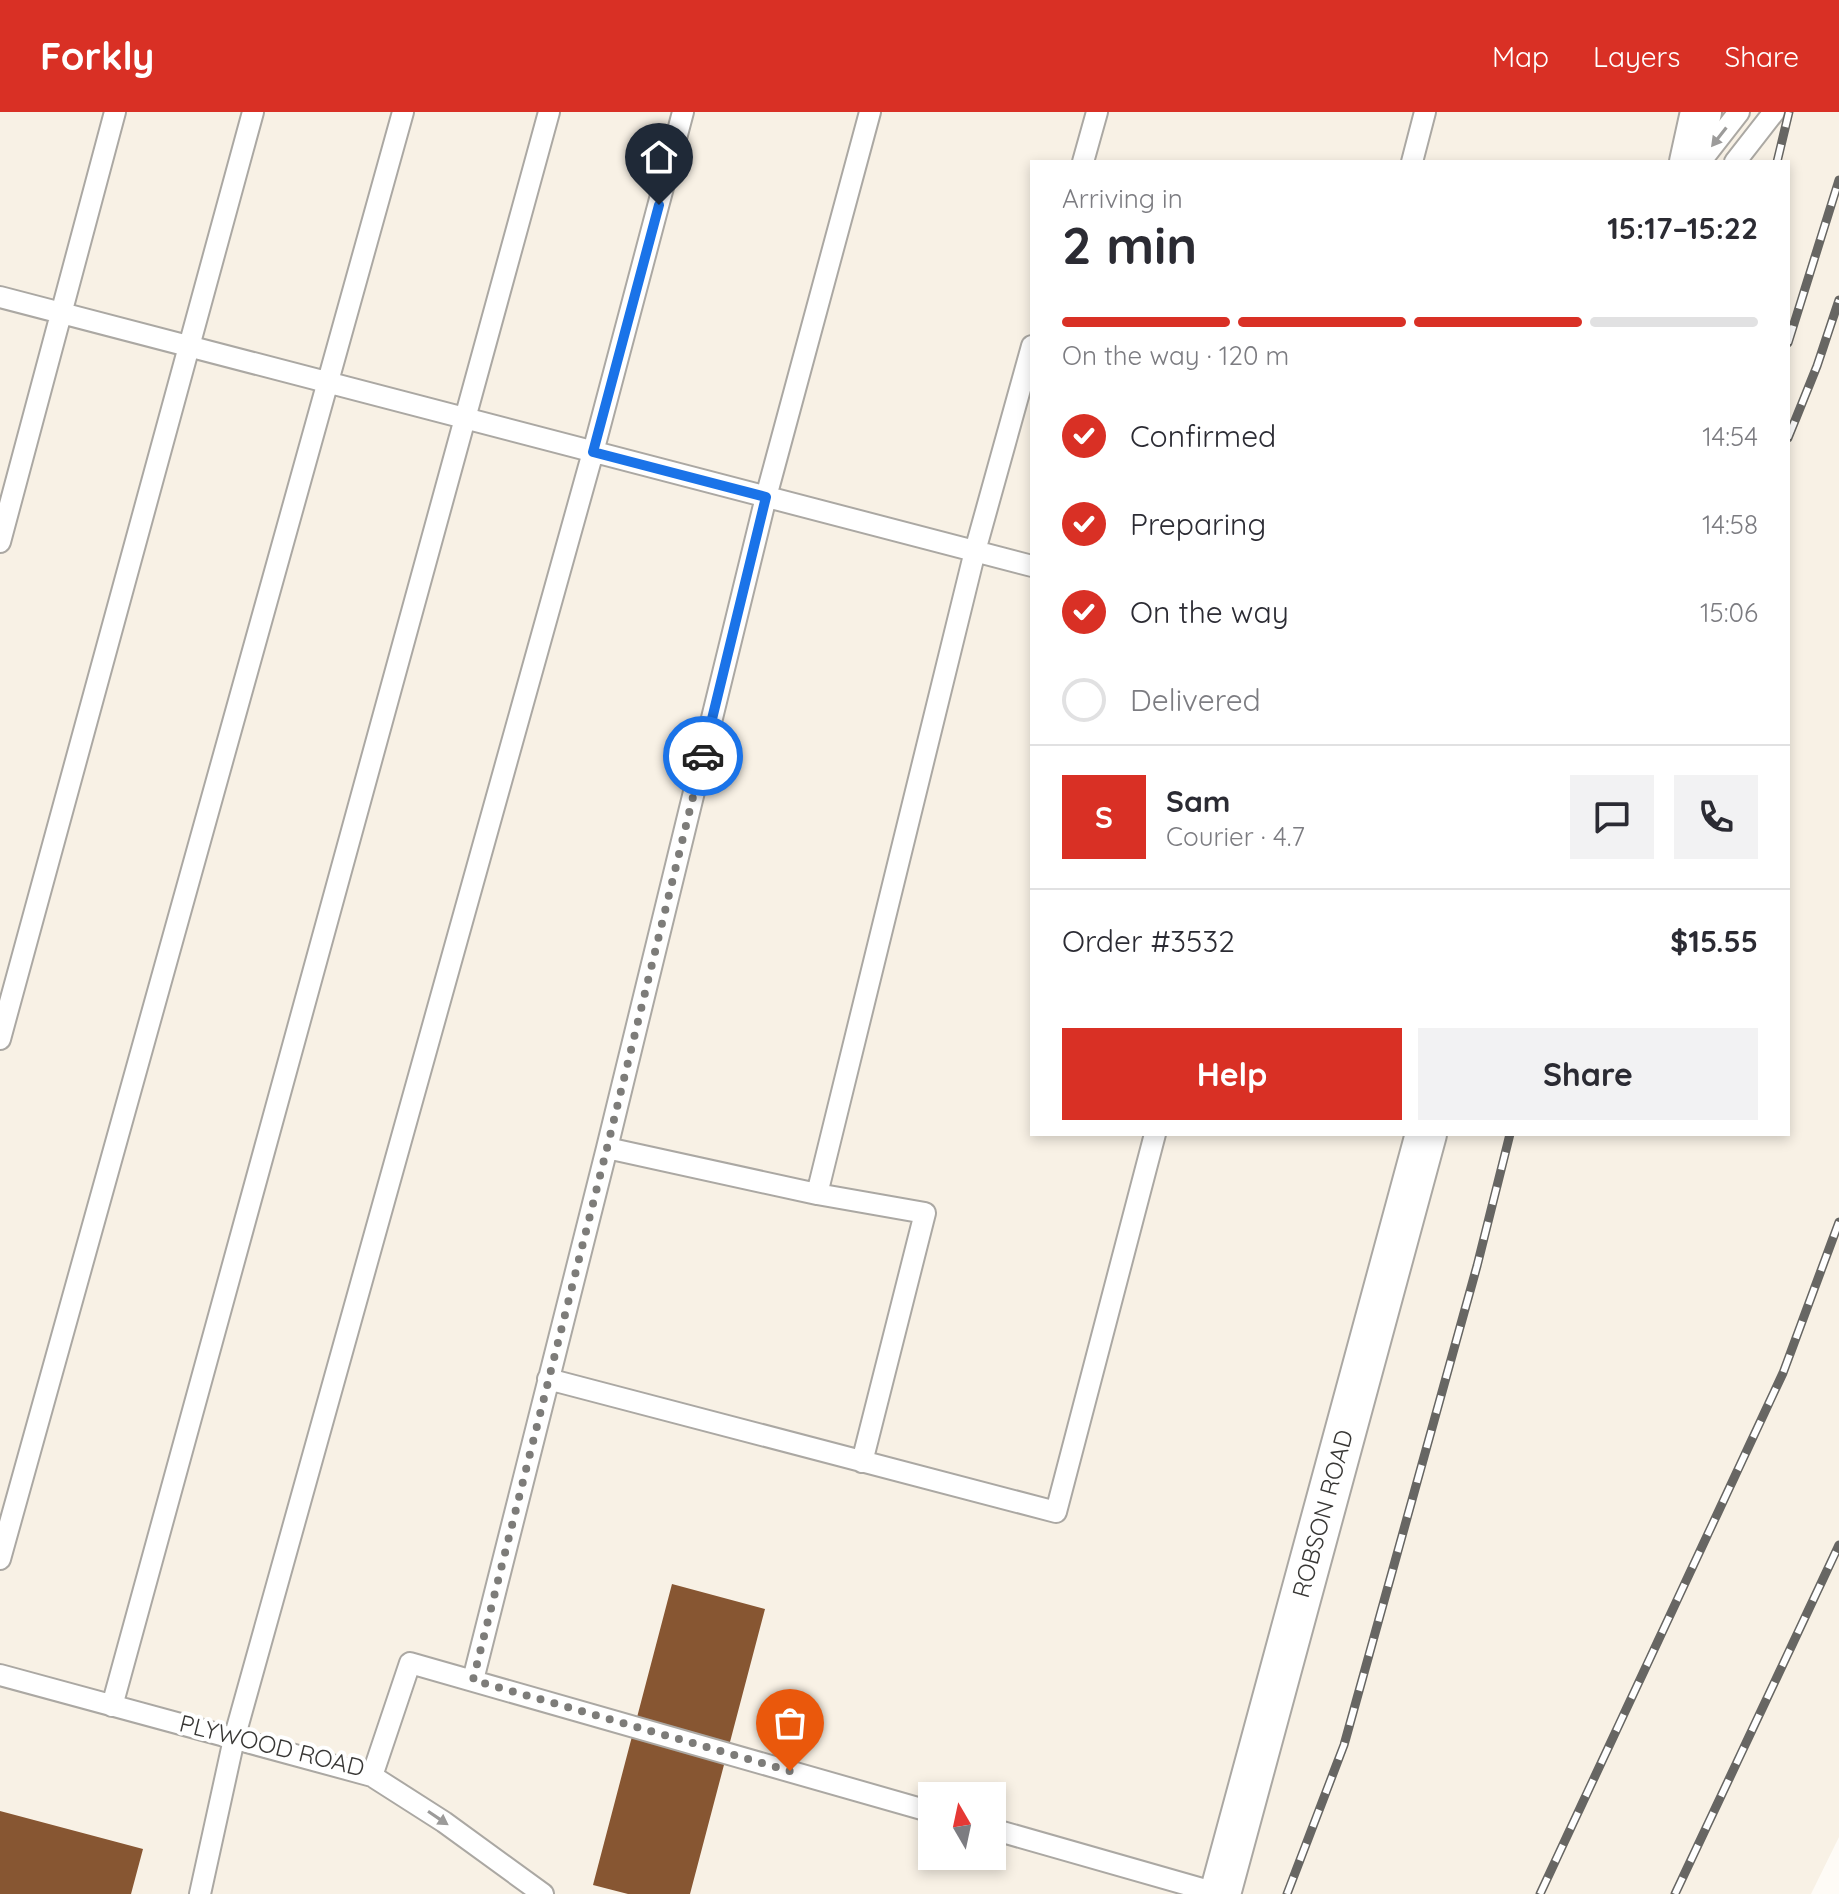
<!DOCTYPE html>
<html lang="en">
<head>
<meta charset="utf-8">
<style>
	:root { --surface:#fff; --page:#f2f2f3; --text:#2b2b33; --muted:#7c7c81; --line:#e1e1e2; --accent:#d93025 }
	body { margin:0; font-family:Quicksand,sans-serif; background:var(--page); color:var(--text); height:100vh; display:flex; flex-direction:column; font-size:30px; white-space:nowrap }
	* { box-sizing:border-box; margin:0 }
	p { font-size:26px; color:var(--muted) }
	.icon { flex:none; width:44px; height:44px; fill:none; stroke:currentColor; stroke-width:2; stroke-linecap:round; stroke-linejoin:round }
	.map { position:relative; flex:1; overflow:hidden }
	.panel { position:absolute; left:1030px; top:48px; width:760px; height:976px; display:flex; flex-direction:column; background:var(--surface); border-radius:0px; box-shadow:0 4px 12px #0003 }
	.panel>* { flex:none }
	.needle { width:52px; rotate:351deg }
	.fabs { position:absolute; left:918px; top:1670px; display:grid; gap:16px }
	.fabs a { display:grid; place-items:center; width:88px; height:88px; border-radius:0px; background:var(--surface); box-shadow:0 4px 12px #0003; font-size:40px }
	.pin { position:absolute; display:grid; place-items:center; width:68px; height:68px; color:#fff; margin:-82px -34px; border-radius:50% 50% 50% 0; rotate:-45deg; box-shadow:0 0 8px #0007 }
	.pin .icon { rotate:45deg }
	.courier { position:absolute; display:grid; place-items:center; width:80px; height:80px; margin:-40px; border:6px solid #1a73e8; border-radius:50%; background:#fff; color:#222; box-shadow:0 2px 10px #0007 }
	.headline em { font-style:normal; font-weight:800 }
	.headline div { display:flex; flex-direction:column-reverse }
	.headline { display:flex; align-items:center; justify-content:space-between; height:136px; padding:0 32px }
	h1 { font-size:52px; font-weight:800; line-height:60px }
	.bar { display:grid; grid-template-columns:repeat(4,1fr); gap:12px 8px; align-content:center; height:96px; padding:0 32px }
	.bar i { height:10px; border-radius:6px; background:var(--line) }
	.bar .current { background:var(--accent) }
	.bar p { grid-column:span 4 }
	.line { display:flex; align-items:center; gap:20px; padding:0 32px; border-top:2px solid var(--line) }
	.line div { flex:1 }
	.round { display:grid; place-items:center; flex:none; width:84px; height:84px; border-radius:0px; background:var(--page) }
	ol { padding:0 32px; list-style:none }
	li { display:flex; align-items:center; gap:24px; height:88px }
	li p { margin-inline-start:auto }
	li .icon { padding:8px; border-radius:50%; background:var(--accent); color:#fff; stroke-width:4 }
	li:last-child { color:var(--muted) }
	li i { width:44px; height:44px; border:4px solid var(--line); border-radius:50% }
	.cta { display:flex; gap:16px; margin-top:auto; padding:16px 32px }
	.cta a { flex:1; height:92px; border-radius:0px; background:var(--accent); color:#fff; font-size:32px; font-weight:800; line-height:92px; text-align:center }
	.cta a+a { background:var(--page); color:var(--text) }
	header { display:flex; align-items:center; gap:48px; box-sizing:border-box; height:112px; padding:0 40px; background:var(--accent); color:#fff }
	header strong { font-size:38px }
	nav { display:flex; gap:44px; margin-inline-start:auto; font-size:28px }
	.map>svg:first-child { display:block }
	.built { fill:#f8f1e5; fill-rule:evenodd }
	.building { fill:#875632 }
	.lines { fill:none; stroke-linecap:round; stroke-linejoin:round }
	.lane-casing { stroke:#aba8a3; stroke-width:24 }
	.street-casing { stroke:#aba8a3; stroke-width:44 }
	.lane { stroke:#fff; stroke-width:20 }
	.street { stroke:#fff; stroke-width:40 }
	.rail-casing { stroke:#676663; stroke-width:9 }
	.rail { stroke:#fff; stroke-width:6; stroke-dasharray:18; stroke-linecap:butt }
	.oneway { fill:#9c9b9a }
	.done { stroke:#7d7c79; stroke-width:8; stroke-dasharray:0 14.4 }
	.route { stroke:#1a73e8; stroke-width:10 }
	.labels { text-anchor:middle; stroke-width:8; stroke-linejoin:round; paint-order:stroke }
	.street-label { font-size:24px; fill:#383735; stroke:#fff }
</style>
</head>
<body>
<header>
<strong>Forkly</strong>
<nav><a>Map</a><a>Layers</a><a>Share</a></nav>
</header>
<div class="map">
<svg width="1839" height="1782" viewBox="0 0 1839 1782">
	<rect width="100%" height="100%" fill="#fefbf6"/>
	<path class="built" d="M0 0H1839V1725L1811 1782H0ZM1032 50H1788V1022H1032ZM932 1684H992V1744H932Z"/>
	<path class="building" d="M672 1472 765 1497 690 1782H628L593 1773Z
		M0 1699 143 1737 131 1782H0Z"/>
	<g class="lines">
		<g class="lane-casing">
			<path id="lane" d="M1083 50 1097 0
				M1412 50 1425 0
				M1700 50 1739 0
				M1735 50 1774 0
				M0 185 1032 454
				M0 430 115 0
				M0 927 253 0
				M607 1036 817 1082 925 1101 862 1350
				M817 1082 975 439 1032 234
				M548 1267 1056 1400 1155 1022
				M0 1447 403 0
				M0 1563 372 1664 410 1551 932 1700
				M473 1568 607 1036 766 385 870 0
				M112 1594 549 0
				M372 1664 444 1710 543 1782
				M992 1717 1220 1782
				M200 1782 234 1627 593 340 683 0"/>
		</g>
		<g class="street-casing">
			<g id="street">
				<path d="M1690 50 1701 0"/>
				<path id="s1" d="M1220 1782 1426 1022"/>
			</g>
		</g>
		<use href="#lane" class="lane"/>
		<use href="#street" class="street"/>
		<g class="rail-casing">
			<path id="rail" d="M1777 50 1789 0
				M1788 231 1839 68
				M1788 326 1817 254 1839 188
				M1287 1782 1344 1633 1477 1154 1510 1022
				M1540 1782 1783 1261 1839 1110
				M1675 1782 1839 1433"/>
		</g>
		<use href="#rail" class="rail"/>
	</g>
	<defs><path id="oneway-solid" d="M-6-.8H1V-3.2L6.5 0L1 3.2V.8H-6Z" transform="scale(2)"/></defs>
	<g class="oneway">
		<use href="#oneway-solid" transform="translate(1719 25) rotate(128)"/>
		<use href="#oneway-solid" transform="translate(438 1706) rotate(34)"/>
	</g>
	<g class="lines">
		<path class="done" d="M703 644 607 1036 473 1568 790 1659"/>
		<path class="route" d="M659 93 593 340 766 385 703 644"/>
	</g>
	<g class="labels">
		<g class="street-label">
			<text dy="8" stroke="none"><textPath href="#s1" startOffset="394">ROBSON ROAD</textPath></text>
			<text transform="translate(272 1634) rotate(14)" y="8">PLYWOOD ROAD</text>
		</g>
	</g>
</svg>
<div class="fabs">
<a><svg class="needle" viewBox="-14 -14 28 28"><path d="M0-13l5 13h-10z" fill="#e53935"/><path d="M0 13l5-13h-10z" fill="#7c7c81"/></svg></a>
</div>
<div class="pin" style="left:790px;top:1659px;background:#ea580c"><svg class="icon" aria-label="bag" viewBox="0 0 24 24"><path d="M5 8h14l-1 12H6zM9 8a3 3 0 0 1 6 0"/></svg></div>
<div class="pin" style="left:659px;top:93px;background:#1f2937"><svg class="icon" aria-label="home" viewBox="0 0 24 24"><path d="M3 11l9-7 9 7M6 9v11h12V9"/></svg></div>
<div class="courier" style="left:703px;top:644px"><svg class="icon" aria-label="car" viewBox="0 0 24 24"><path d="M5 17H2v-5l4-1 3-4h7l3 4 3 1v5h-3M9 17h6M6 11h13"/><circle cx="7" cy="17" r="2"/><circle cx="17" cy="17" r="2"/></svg></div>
<section class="panel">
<div class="headline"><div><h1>2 min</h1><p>Arriving in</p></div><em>15:17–15:22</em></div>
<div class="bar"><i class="current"></i><i class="current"></i><i class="current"></i><i></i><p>On the way · 120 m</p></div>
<ol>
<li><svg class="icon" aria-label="check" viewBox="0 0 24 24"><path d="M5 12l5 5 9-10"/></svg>Confirmed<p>14:54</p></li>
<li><svg class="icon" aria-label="check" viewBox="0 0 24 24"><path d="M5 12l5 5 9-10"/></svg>Preparing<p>14:58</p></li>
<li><svg class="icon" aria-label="check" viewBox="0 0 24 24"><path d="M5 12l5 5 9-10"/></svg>On the way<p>15:06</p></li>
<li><i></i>Delivered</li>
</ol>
<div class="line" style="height:144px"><b class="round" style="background:var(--accent);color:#fff">S</b><div><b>Sam</b><p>Courier · 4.7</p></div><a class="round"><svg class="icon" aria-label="chat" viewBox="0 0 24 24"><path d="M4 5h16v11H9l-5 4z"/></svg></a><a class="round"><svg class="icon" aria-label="phone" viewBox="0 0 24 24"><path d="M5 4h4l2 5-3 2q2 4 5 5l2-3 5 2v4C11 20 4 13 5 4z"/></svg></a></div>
<div class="line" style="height:104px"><div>Order #3532</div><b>$15.55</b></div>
<div class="cta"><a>Help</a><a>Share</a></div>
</section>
</div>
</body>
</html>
